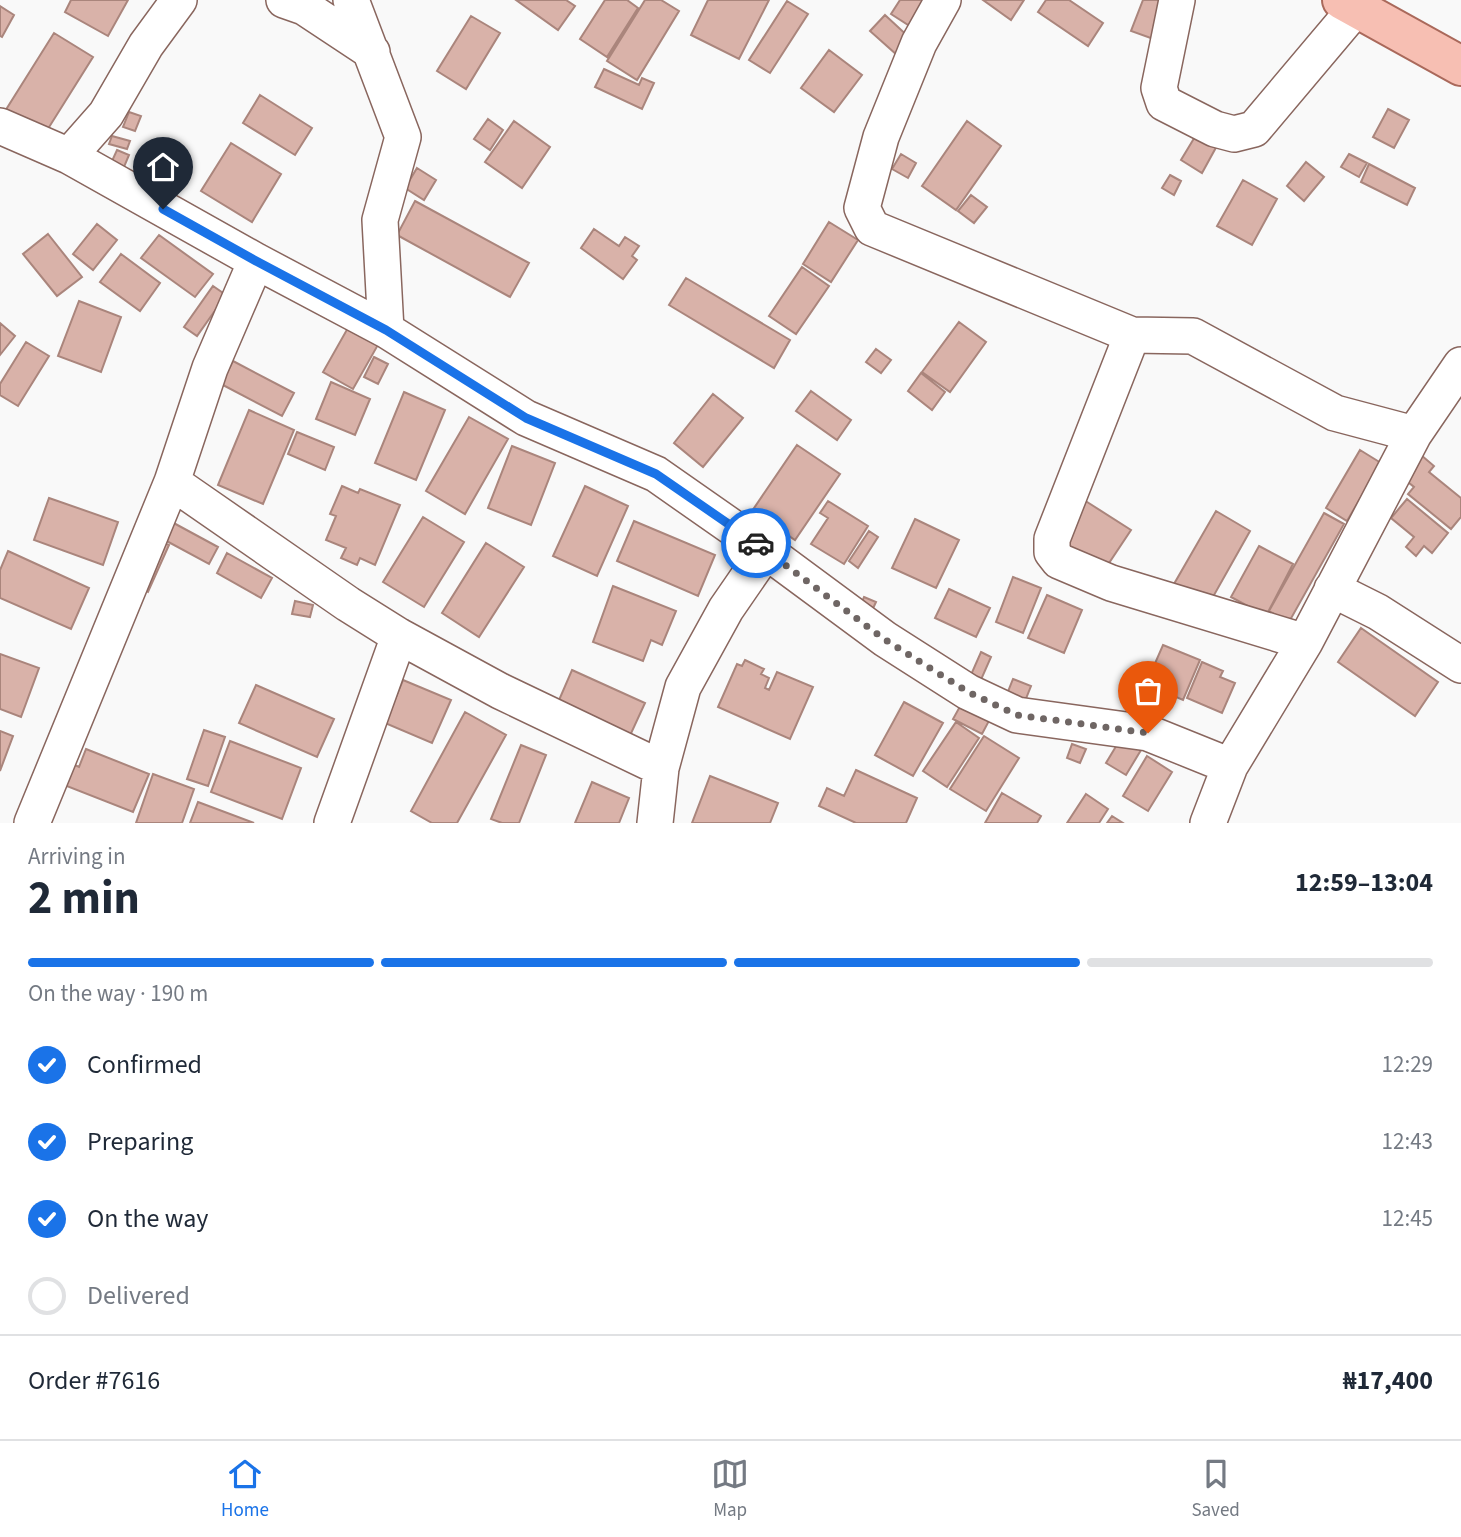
<!DOCTYPE html>
<html lang="en">
<head>
<meta charset="utf-8">
<style>
	:root { --surface:#fff; --page:#f2f2f3; --text:#1f2937; --muted:#747a83; --line:#e0e1e3; --accent:#1a73e8 }
	body { margin:0; font-family:"Source Sans 3",sans-serif; background:var(--page); color:var(--text); height:100vh; display:flex; flex-direction:column; font-size:26px; white-space:nowrap }
	* { box-sizing:border-box; margin:0 }
	p { font-size:23px; color:var(--muted) }
	.icon { flex:none; width:38px; height:38px; fill:none; stroke:currentColor; stroke-width:2; stroke-linecap:round; stroke-linejoin:round }
	.map { position:relative; height:823px; overflow:hidden }
	.drawer { display:flex; flex-direction:column; background:var(--surface); flex:1 }
	.drawer>* { flex:none }
	.pin { position:absolute; display:grid; place-items:center; width:60px; height:60px; color:#fff; margin:-72px -30px; border-radius:50% 50% 50% 0; rotate:-45deg; box-shadow:0 0 7px #0007 }
	.pin .icon { rotate:45deg }
	.courier { position:absolute; display:grid; place-items:center; width:70px; height:70px; margin:-35px; border:5px solid #1a73e8; border-radius:50%; background:#fff; color:#222; box-shadow:0 2px 9px #0007 }
	.overview em { font-style:normal; font-weight:700 }
	.overview div { display:flex; flex-direction:column-reverse }
	.overview { display:flex; align-items:center; justify-content:space-between; height:119px; padding:0 28px }
	h1 { font-size:46px; font-weight:700; line-height:52px }
	.bar { display:grid; grid-template-columns:repeat(4,1fr); gap:10px 7px; align-content:center; height:84px; padding:0 28px }
	.bar i { height:9px; border-radius:5px; background:var(--line) }
	.bar .active { background:var(--accent) }
	.bar p { grid-column:span 4 }
	.line { display:flex; align-items:center; gap:18px; padding:0 28px; border-top:2px solid var(--line) }
	.line div { flex:1 }
	ol { padding:0 28px; list-style:none }
	li { display:flex; align-items:center; gap:21px; height:77px }
	li p { margin-inline-start:auto }
	li .icon { padding:7px; border-radius:50%; background:var(--accent); color:#fff; stroke-width:4 }
	li:last-child { color:var(--muted) }
	li i { width:38px; height:38px; border:4px solid var(--line); border-radius:50% }
	.dock { display:flex; justify-content:space-around; align-items:center; height:98px; border-top:2px solid var(--line); background:var(--surface); font-size:19px; color:var(--muted) }
	.dock a { display:grid; justify-items:center; gap:4px }
	.dock .active { color:var(--accent) }
	.map>svg:first-child { display:block }
	.building { fill:#d9b2a9; stroke:#aa857c; stroke-width:2 }
	.lines { fill:none; stroke-linecap:round; stroke-linejoin:round }
	.minor-casing { stroke:#89665e; stroke-width:38 }
	.major-casing { stroke:#aa695b; stroke-width:42 }
	.minor { stroke:#fff; stroke-width:35 }
	.major { stroke:#f7bfb3; stroke-width:38 }
	.done { stroke:#6f6664; stroke-width:7; stroke-dasharray:0 12.6 }
	.route { stroke:#1a73e8; stroke-width:9 }
</style>
</head>
<body>
<div class="map">
<svg width="1461" height="823" viewBox="0 0 1461 823">
	<rect width="100%" height="100%" fill="#f9f9f9"/>
	<path class="building" d="M71 0H128L108 36 65 12Z
		M516 0H566L575 6 558 30Z
		M605 0H627L638 8 607 57 580 39Z
		M645 0H661L679 11 637 80 607 61Z
		M708 0H769L739 59 691 35Z
		M900 0H935L916 30 891 14Z
		M983 0H1024L1011 20Z
		M1046 0H1069L1103 23 1088 46 1038 12Z
		M1143 0H1165L1162 42 1131 31Z
		M787 1 808 14 770 73 749 60Z
		M0 6 14 15 2 37 0 36Z
		M885 15 911 39 897 55 870 31Z
		M471 16 500 33 466 89 437 71Z
		M54 33 93 57 41 140 2 116Z
		M829 50 862 75 834 112 801 88Z
		M604 69 639 85 642 78 654 83 642 109 595 87Z
		M260 95 312 128 295 155 243 123Z
		M1388 109 1409 120 1394 148 1373 137Z
		M129 112 141 116 135 131 123 127Z
		M488 119 503 130 490 150 474 139Z
		M514 121 550 147 522 188 485 162Z
		M967 121 1001 146 956 210 922 186Z
		M1199 130 1219 142 1202 173 1181 160Z
		M112 136 130 141 127 149 109 144Z
		M231 143 281 174 252 222 201 191Z
		M117 150 129 155 124 167 112 161Z
		M901 154 916 163 908 178 892 169Z
		M1349 154 1367 163 1359 177 1341 167Z
		M140 160 157 168 150 184 133 176Z
		M1306 162 1324 177 1304 201 1287 186Z
		M1369 164 1415 188 1407 205 1361 182Z
		M417 168 436 180 424 200 405 188Z
		M1170 175 1181 181 1174 195 1162 188Z
		M1243 180 1277 199 1252 245 1217 226Z
		M971 195 987 207 974 223 958 211Z
		M415 201 529 263 510 297 397 235Z
		M829 222 858 240 831 282 803 264Z
		M97 224 117 240 93 270 73 254Z
		M594 229 619 246 625 237 639 246 632 256 637 260 623 279 581 248Z
		M48 234 82 277 57 296 23 254Z
		M159 235 213 274 195 297 141 258Z
		M121 254 160 283 140 311 100 282Z
		M802 267 829 286 796 334 769 316Z
		M686 278 790 340 774 368 669 305Z
		M213 286 226 295 197 336 184 327Z
		M79 301 121 317 101 372 58 356Z
		M959 322 986 342 950 392 922 372Z
		M0 323 15 336 0 355Z
		M349 326 379 343 353 389 323 372Z
		M26 342 49 356 18 406 0 395V384Z
		M876 349 891 360 881 373 866 362Z
		M374 357 388 364 378 384 364 377Z
		M233 361 294 393 282 416 221 384Z
		M921 373 945 392 932 410 908 391Z
		M331 382 370 399 355 435 316 419Z
		M811 391 851 420 837 440 796 411Z
		M404 392 445 410 416 480 375 463Z
		M713 394 743 418 703 467 674 443Z
		M249 410 294 430 263 504 218 485Z
		M469 417 508 439 465 514 426 491Z
		M297 432 334 447 325 470 288 454Z
		M797 445 840 474 795 540 752 511Z
		M512 446 555 463 531 525 488 508Z
		M1360 450 1381 463 1347 521 1326 508Z
		M1421 455 1434 466 1429 472 1461 498V517L1451 529 1408 494 1414 487 1403 478Z
		M342 486 358 493 360 489 400 505 375 565 360 558 357 565 341 558 346 548 326 540 336 516 330 514Z
		M585 486 628 506 597 576 553 556Z
		M49 498 118 522 103 565 34 540Z
		M1407 499 1448 533 1432 553 1424 546 1416 556 1406 547 1414 537 1391 518Z
		M1084 500 1131 530 1103 572 1057 542Z
		M828 501 868 526 844 564 811 544 828 518 820 513Z
		M1216 511 1250 531 1209 604 1174 584Z
		M1324 513 1344 524 1289 622 1269 611Z
		M423 517 464 542 424 607 383 582Z
		M915 519 959 540 936 588 892 568Z
		M170 521 218 547 209 564 161 538Z
		M634 521 715 555 698 596 617 561Z
		M869 531 878 537 858 568 849 561Z
		M154 539 169 545 148 592 134 585Z
		M486 543 524 567 479 637 442 613Z
		M1259 546 1293 564 1266 616 1231 597Z
		M8 551 89 588 71 629 0 598V570Z
		M227 553 272 578 261 598 217 573Z
		M1013 577 1041 588 1023 633 996 622Z
		M613 586 676 611 662 645 651 640 643 661 593 642Z
		M949 589 990 608 976 637 935 618Z
		M1047 595 1082 610 1064 653 1028 638Z
		M864 597 876 602 870 615 859 610Z
		M295 601 313 605 310 617 292 614Z
		M1361 628 1438 682 1415 716 1338 662Z
		M1163 645 1200 660 1183 700 1146 684Z
		M981 652 991 657 980 682 970 677Z
		M0 654 39 668 21 717 0 709Z
		M745 660 764 669 761 674 769 678 765 688 769 690 777 672 813 687 790 739 718 707 737 664 742 666Z
		M1202 662 1223 671 1220 677 1235 683 1222 713 1187 698Z
		M572 670 645 703 628 740 556 707Z
		M1013 679 1031 686 1023 706 1005 699Z
		M403 680 451 700 432 743 385 723Z
		M256 685 334 719 317 757 239 723Z
		M963 701 991 717 982 734 953 719Z
		M904 702 943 723 913 776 875 755Z
		M465 712 506 735 457 823H432L411 811Z
		M956 722 979 738 947 787 923 771Z
		M204 730 225 737 208 786 187 779Z
		M0 731 13 736 0 771Z
		M984 736 1019 758 986 811 950 789Z
		M1121 738 1141 750 1126 775 1106 763Z
		M230 741 301 768 282 819 211 792Z
		M1072 744 1086 749 1080 763 1067 758Z
		M521 745 546 755 519 823H502L491 819Z
		M86 749 149 774 133 812 59 783 68 762 79 767Z
		M1147 756 1172 772 1148 811 1123 796Z
		M856 770 917 798 906 823H856L819 806 827 788 844 796Z
		M153 774 194 789 182 823H136Z
		M710 776 778 803 770 823H692Z
		M592 782 629 798 619 823H575Z
		M1002 793 1041 816 1037 823H985Z
		M1086 794 1108 809 1099 823H1067Z
		M198 802 254 823H190Z
		M1112 816 1123 823H1107Z"/>
	<g class="lines">
		<g class="minor-casing">
			<path id="minor" d="M284 0 304 7 372 52
				M351 0 403 137 380 220 386 330
				M943 0 919 43 881 137 862 208 872 228 1132 335 1193 336 1335 413 1414 434
				M1177 0 1159 88 1164 103 1215 129 1234 134 1254 129 1356 8
				M0 126 69 156 256 261 386 330 526 418 656 474 766 551 885 639 968 692 1017 715 1148 733 1230 766
				M69 156 106 114 146 45 179 0
				M1132 335 1052 539V552L1059 561 1111 583 1305 642
				M172 482 348 604 399 636 500 691 661 768
				M1332 589 1378 612 1461 665
				M32 823 172 482 210 368 256 261
				M332 823 399 636
				M655 823 661 768 683 687 726 609 766 551
				M1208 823 1230 766 1305 642 1414 434 1461 365"/>
		</g>
		<g class="major-casing">
			<path id="major" d="M1342 0 1461 66"/>
		</g>
		<use href="#minor" class="minor"/>
		<use href="#major" class="major"/>
	</g>
	<g class="lines">
		<path class="done" d="M756 543 884 639 968 692 1017 715 1148 733"/>
		<path class="route" d="M163 209 256 261 386 330 526 418 656 474 756 543"/>
	</g>
</svg>
<div class="pin" style="left:1148px;top:733px;background:#ea580c"><svg class="icon" aria-label="bag" viewBox="0 0 24 24"><path d="M5 8h14l-1 12H6zM9 8a3 3 0 0 1 6 0"/></svg></div>
<div class="pin" style="left:163px;top:209px;background:#1f2937"><svg class="icon" aria-label="home" viewBox="0 0 24 24"><path d="M3 11l9-7 9 7M6 9v11h12V9"/></svg></div>
<div class="courier" style="left:756px;top:543px"><svg class="icon" aria-label="car" viewBox="0 0 24 24"><path d="M5 17H2v-5l4-1 3-4h7l3 4 3 1v5h-3M9 17h6M6 11h13"/><circle cx="7" cy="17" r="2"/><circle cx="17" cy="17" r="2"/></svg></div>
</div>
<section class="drawer">
<div class="overview"><div><h1>2 min</h1><p>Arriving in</p></div><em>12:59–13:04</em></div>
<div class="bar"><i class="active"></i><i class="active"></i><i class="active"></i><i></i><p>On the way · 190 m</p></div>
<ol>
<li><svg class="icon" aria-label="check" viewBox="0 0 24 24"><path d="M5 12l5 5 9-10"/></svg>Confirmed<p>12:29</p></li>
<li><svg class="icon" aria-label="check" viewBox="0 0 24 24"><path d="M5 12l5 5 9-10"/></svg>Preparing<p>12:43</p></li>
<li><svg class="icon" aria-label="check" viewBox="0 0 24 24"><path d="M5 12l5 5 9-10"/></svg>On the way<p>12:45</p></li>
<li><i></i>Delivered</li>
</ol>
<div class="line" style="height:91px"><div>Order #7616</div><b>₦17,400</b></div>
</section>
<nav class="dock">
<a class="active"><svg class="icon" aria-label="home" viewBox="0 0 24 24"><path d="M3 11l9-7 9 7M6 9v11h12V9"/></svg>Home</a>
<a><svg class="icon" aria-label="map" viewBox="0 0 24 24"><path d="M3 6l6-2 6 2 6-2v14l-6 2-6-2-6 2zM9 4v14M15 6v14"/></svg>Map</a>
<a><svg class="icon" aria-label="saved" viewBox="0 0 24 24"><path d="M7 4h10v16l-5-4-5 4z"/></svg>Saved</a>
</nav>
</body>
</html>
